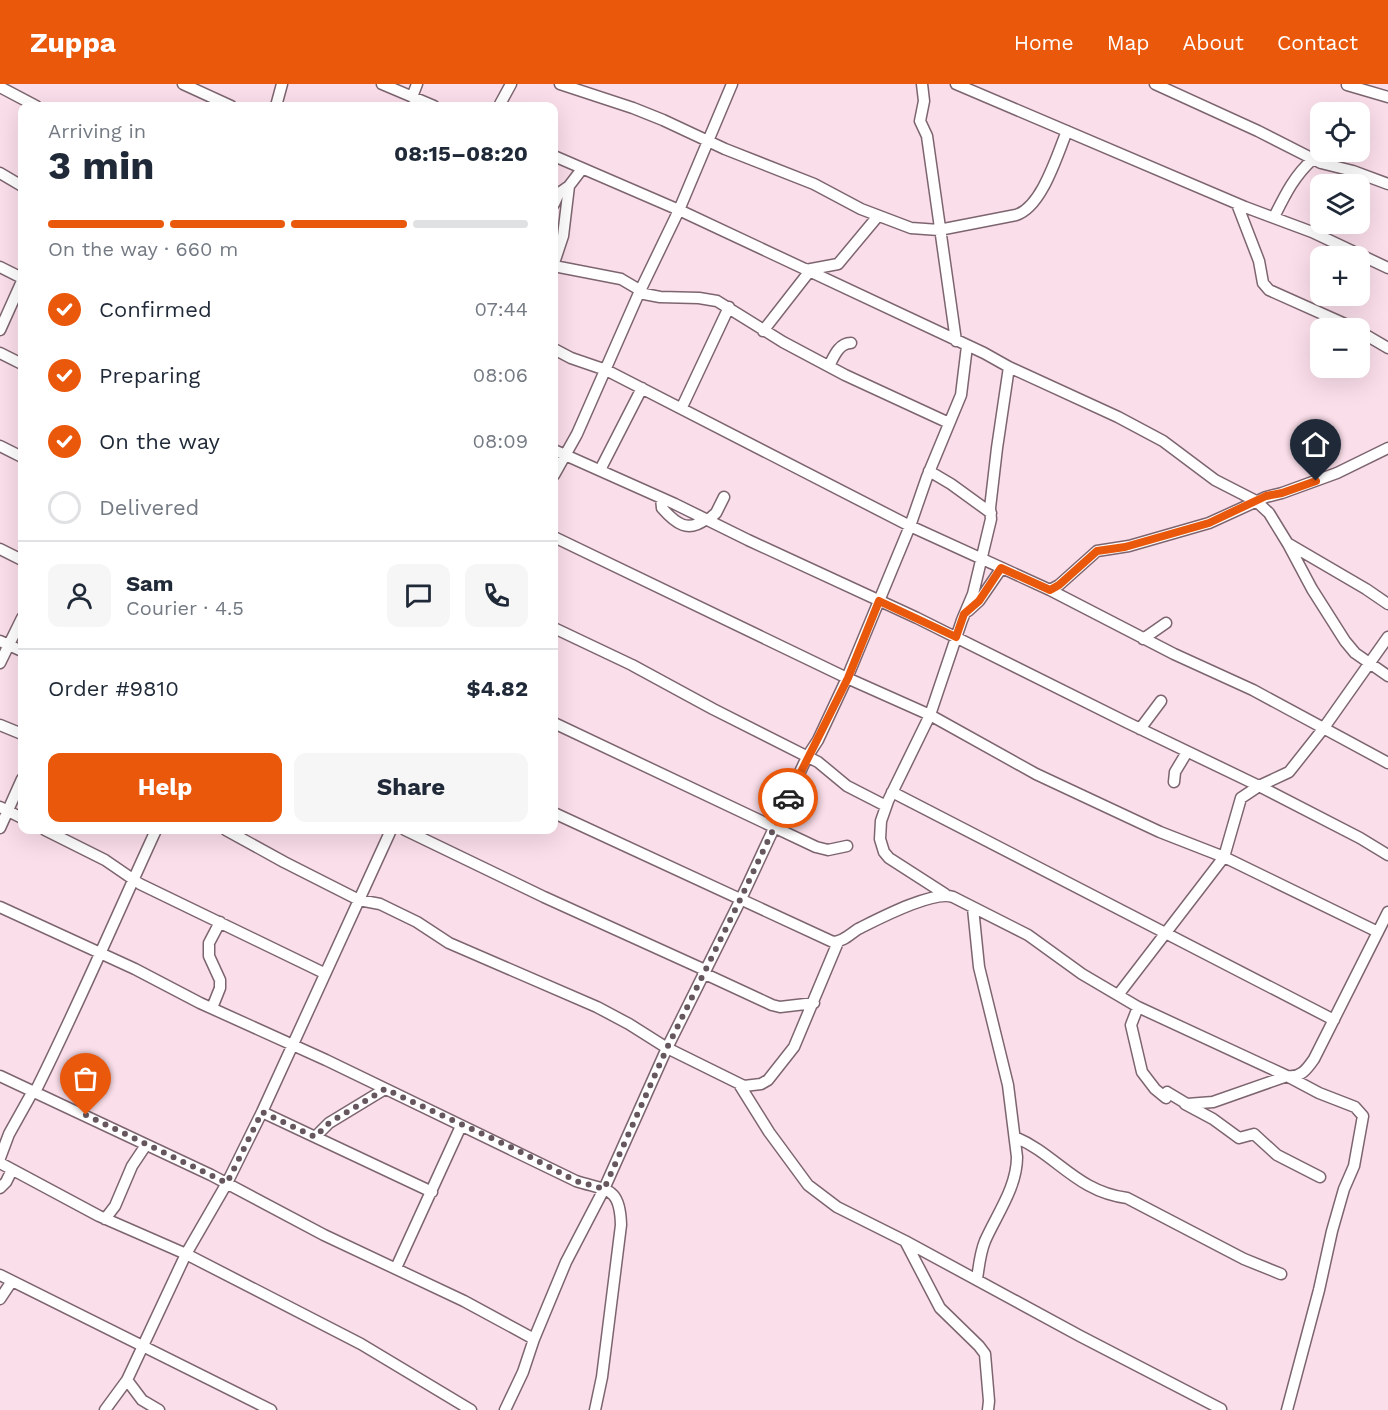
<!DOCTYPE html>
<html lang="en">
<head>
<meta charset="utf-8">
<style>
	:root { --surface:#fff; --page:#f6f6f7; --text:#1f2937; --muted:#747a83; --line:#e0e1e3; --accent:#ea580c }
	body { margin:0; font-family:"Work Sans",sans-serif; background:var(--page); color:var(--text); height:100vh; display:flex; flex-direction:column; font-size:22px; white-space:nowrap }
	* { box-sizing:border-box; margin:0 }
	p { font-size:20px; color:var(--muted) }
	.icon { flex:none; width:33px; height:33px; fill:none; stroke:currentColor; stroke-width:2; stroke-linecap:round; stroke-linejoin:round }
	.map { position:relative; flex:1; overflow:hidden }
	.side { position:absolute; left:18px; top:18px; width:540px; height:732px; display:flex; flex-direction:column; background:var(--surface); border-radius:12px; box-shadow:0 6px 24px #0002 }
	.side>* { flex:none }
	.buttons { position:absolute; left:1310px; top:18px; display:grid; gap:12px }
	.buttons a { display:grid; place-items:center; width:60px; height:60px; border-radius:12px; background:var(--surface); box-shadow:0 6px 24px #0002; font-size:30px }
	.pin { position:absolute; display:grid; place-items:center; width:51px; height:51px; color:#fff; margin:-62px -26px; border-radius:50% 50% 50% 0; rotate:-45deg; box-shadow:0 0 6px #0007 }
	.pin .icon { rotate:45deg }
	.courier { position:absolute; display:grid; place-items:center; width:60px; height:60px; margin:-30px; border:4px solid #ea580c; border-radius:50%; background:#fff; color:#222; box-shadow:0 2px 8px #0007 }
	.headline em { font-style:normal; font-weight:700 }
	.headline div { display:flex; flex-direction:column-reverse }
	.headline { display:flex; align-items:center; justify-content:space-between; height:102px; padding:0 30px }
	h1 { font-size:39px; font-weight:700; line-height:45px }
	.bar { display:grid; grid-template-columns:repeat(4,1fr); gap:9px 6px; align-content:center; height:72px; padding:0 30px }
	.bar i { height:8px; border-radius:4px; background:var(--line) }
	.bar .active { background:var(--accent) }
	.bar p { grid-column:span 4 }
	.line { display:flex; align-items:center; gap:15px; padding:0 30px; border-top:2px solid var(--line) }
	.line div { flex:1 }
	.round { display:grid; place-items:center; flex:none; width:63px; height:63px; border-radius:12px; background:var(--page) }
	ol { padding:0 30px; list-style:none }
	li { display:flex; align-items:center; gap:18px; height:66px }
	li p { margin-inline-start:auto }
	li .icon { padding:6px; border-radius:50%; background:var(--accent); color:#fff; stroke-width:4 }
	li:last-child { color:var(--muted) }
	li i { width:33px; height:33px; border:3px solid var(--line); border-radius:50% }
	.primary-button { display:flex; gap:12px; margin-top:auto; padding:12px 30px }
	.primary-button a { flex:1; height:69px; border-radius:12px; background:var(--accent); color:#fff; font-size:24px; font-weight:700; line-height:69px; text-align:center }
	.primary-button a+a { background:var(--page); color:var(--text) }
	header { display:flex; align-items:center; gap:36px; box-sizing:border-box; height:84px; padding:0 30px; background:var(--accent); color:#fff }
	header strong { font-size:28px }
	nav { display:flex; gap:33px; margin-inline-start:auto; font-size:21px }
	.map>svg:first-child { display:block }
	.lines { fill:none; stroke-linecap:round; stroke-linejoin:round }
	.minor-casing { stroke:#7d6570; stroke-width:13 }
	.minor { stroke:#fff; stroke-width:10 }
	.done { stroke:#66565d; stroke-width:6; stroke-dasharray:0 10.8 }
	.route { stroke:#ea580c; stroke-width:8 }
</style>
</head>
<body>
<header>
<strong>Zuppa</strong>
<nav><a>Home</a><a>Map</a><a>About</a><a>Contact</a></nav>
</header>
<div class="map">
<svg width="1388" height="1326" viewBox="0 0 1388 1326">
	<rect width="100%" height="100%" fill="#fadeea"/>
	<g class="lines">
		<g class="minor-casing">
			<path id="minor" d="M183 0 231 22
				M382 0 434 22
				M560 0 633 24 663 36 725 65 814 100 861 125 911 144 939 146 1016 131C1042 123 1057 71 1067 47
				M922 0 924 17 920 37 927 52 956 257
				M956 0 1245 123 1312 148 1388 184
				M1155 0 1258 47 1321 79 1353 87 1388 100
				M1347 1 1388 13
				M0 3 36 22
				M412 13 417 0
				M276 22 282 0
				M499 22 511 0
				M554 72 679 126 984 269 1009 283 1118 333 1163 357 1215 396 1256 417 1269 429 1288 460 1312 505 1345 557 1355 569 1388 592
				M0 89 22 102
				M554 120 559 109 569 102 582 85
				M1237 120 1259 177 1263 199 1269 206 1354 244
				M1274 133C1285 111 1294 92 1313 75
				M554 179 563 152 569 102
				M554 182 621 195 638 205 639 209 660 213 699 214 717 217 783 258 845 291 949 339
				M0 183 22 194
				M806 186 838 180 878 132
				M0 246 22 197
				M763 247 809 188
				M1359 247 1388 264
				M554 265 571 274 606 286 910 442 1050 506 1174 570 1253 606 1388 679
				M0 269 22 280
				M829 282C834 272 839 259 851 259
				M682 323 729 223
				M0 362 22 373
				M554 366 675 420 748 456 917 534 1126 638 1259 702 1360 754 1388 771
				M600 386 642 304
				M929 387 951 400 991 429
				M554 391 577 350 639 209 679 126 732 0
				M661 414 662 424C676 440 688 449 706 435
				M708 436 716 429 724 413
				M554 453 847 594 930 631 1036 690 1160 748 1224 773 1378 848
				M1289 460 1366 505 1388 520
				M0 465 22 476
				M1050 506 1059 501 1097 467 1129 462 1209 439 1266 413 1282 409 1337 389 1388 364
				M968 527 979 517 1001 485
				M554 544 632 581 713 625 818 678 847 702 886 722
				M1143 555 1166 539
				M0 557 22 567
				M0 579 22 534
				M554 639 816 763 828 766 847 762
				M0 641 22 650
				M1140 645 1161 617
				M1174 698 1175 688 1187 668
				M892 708 1334 936
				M0 723 22 734
				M554 729 833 858C843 858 850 850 858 845 878 835 933 806 953 813L1028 851 1082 890 1138 923 1287 992C1301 994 1307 985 1314 975L1388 828
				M0 744 22 695
				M45 746 105 776 140 800 324 889
				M226 746 284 778 359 816 380 820 417 838 449 859 597 923 629 940 667 964 744 1002 761 1000 768 996 794 963 838 858
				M405 746 544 813 705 886
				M945 810 889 774 884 768 880 755 881 737 888 717 930 631 962 536 973 510 991 435 990 424 997 364 1009 283
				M0 823 135 885 200 919 326 976 576 1097C607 1107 620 1102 621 1141L602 1293 595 1326
				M973 824 979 883 1008 1001 1017 1073C1017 1103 997 1130 985 1157 980 1169 979 1182 977 1195
				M703 889 772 921 780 923 814 919
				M1118 911 1224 773 1241 714 1259 702 1289 688 1323 645 1388 553
				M1138 923 1131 941 1142 988 1155 1005 1166 1014 1167 1008 1187 1020 1213 1018 1287 992 1319 1009 1355 1023 1363 1032 1354 1082 1344 1105 1332 1147 1319 1206 1287 1326
				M212 924 220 904V896L209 872V859L220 838
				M0 992 211 1091 324 1151 464 1217 534 1255
				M739 1000 769 1048 808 1101 837 1123 905 1157 940 1224 979 1262 985 1270 989 1317 988 1326
				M35 1008C78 922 116 833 156 746
				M1185 1020 1213 1035 1239 1054 1254 1050 1277 1071 1320 1093
				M262 1028 432 1108
				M315 1053 329 1039 385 1005
				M1015 1053C1056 1070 1077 1108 1127 1114L1244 1175 1281 1190
				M0 1074 9 1050 33 1007
				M0 1079 99 1132 186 1170 361 1260 471 1326
				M0 1104 6 1098 12 1086
				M105 1135 115 1122 132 1082 146 1061
				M905 1157 1080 1252 1221 1325
				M396 1184 461 1042
				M0 1191 271 1326
				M0 1215 12 1197
				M127 1296 142 1316 159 1326
				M105 1326 127 1296 186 1170 227 1099 262 1028 391 746
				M505 1326 523 1288 534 1255 566 1178 604 1105 667 964 741 815 807 673 818 656 847 594 910 442 927 393 961 311 967 262"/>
		</g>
		<use href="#minor" class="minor"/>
	</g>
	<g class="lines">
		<path class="done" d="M86 1031 227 1099 262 1028 315 1053 329 1039 385 1005 515 1065 576 1097 604 1105 667 964 741 814 788 714"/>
		<path class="route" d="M788 714 848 594 879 517 956 553 964 530 979 517 1001 484 1050 506 1059 501 1097 467 1125 463 1209 439 1266 412 1282 409 1316 397"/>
	</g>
</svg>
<div class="buttons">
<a><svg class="icon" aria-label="locate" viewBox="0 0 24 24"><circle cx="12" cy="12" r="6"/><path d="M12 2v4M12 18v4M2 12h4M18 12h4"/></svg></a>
<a><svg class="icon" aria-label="layers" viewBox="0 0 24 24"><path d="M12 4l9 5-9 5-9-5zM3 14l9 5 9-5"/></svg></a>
<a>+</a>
<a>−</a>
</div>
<div class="pin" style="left:86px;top:1031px;background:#ea580c"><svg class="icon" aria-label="bag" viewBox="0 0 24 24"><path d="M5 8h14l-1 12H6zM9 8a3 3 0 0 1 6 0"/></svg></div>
<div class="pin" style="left:1316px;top:397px;background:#1f2937"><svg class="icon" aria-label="home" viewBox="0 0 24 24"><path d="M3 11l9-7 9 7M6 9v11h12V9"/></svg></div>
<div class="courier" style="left:788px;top:714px"><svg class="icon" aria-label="car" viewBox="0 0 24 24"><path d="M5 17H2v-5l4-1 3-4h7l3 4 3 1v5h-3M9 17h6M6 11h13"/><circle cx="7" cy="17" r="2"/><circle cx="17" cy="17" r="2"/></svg></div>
<section class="side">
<div class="headline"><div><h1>3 min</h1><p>Arriving in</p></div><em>08:15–08:20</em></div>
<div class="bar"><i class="active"></i><i class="active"></i><i class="active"></i><i></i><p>On the way · 660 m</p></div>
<ol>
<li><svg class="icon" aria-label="check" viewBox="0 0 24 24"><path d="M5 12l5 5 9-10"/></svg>Confirmed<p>07:44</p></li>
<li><svg class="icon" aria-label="check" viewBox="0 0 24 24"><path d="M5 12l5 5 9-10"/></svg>Preparing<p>08:06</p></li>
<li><svg class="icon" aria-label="check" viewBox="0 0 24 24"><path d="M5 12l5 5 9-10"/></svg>On the way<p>08:09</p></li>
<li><i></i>Delivered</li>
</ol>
<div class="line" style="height:108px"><a class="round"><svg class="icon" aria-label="person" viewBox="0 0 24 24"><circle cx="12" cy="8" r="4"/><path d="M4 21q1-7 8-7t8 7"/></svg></a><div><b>Sam</b><p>Courier · 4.5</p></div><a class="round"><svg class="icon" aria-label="chat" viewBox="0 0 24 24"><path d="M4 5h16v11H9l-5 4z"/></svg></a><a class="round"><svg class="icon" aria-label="phone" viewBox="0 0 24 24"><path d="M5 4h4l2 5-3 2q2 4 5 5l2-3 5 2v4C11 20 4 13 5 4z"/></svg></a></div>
<div class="line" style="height:78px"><div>Order #9810</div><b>$4.82</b></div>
<div class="primary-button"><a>Help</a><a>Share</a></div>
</section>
</div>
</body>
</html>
